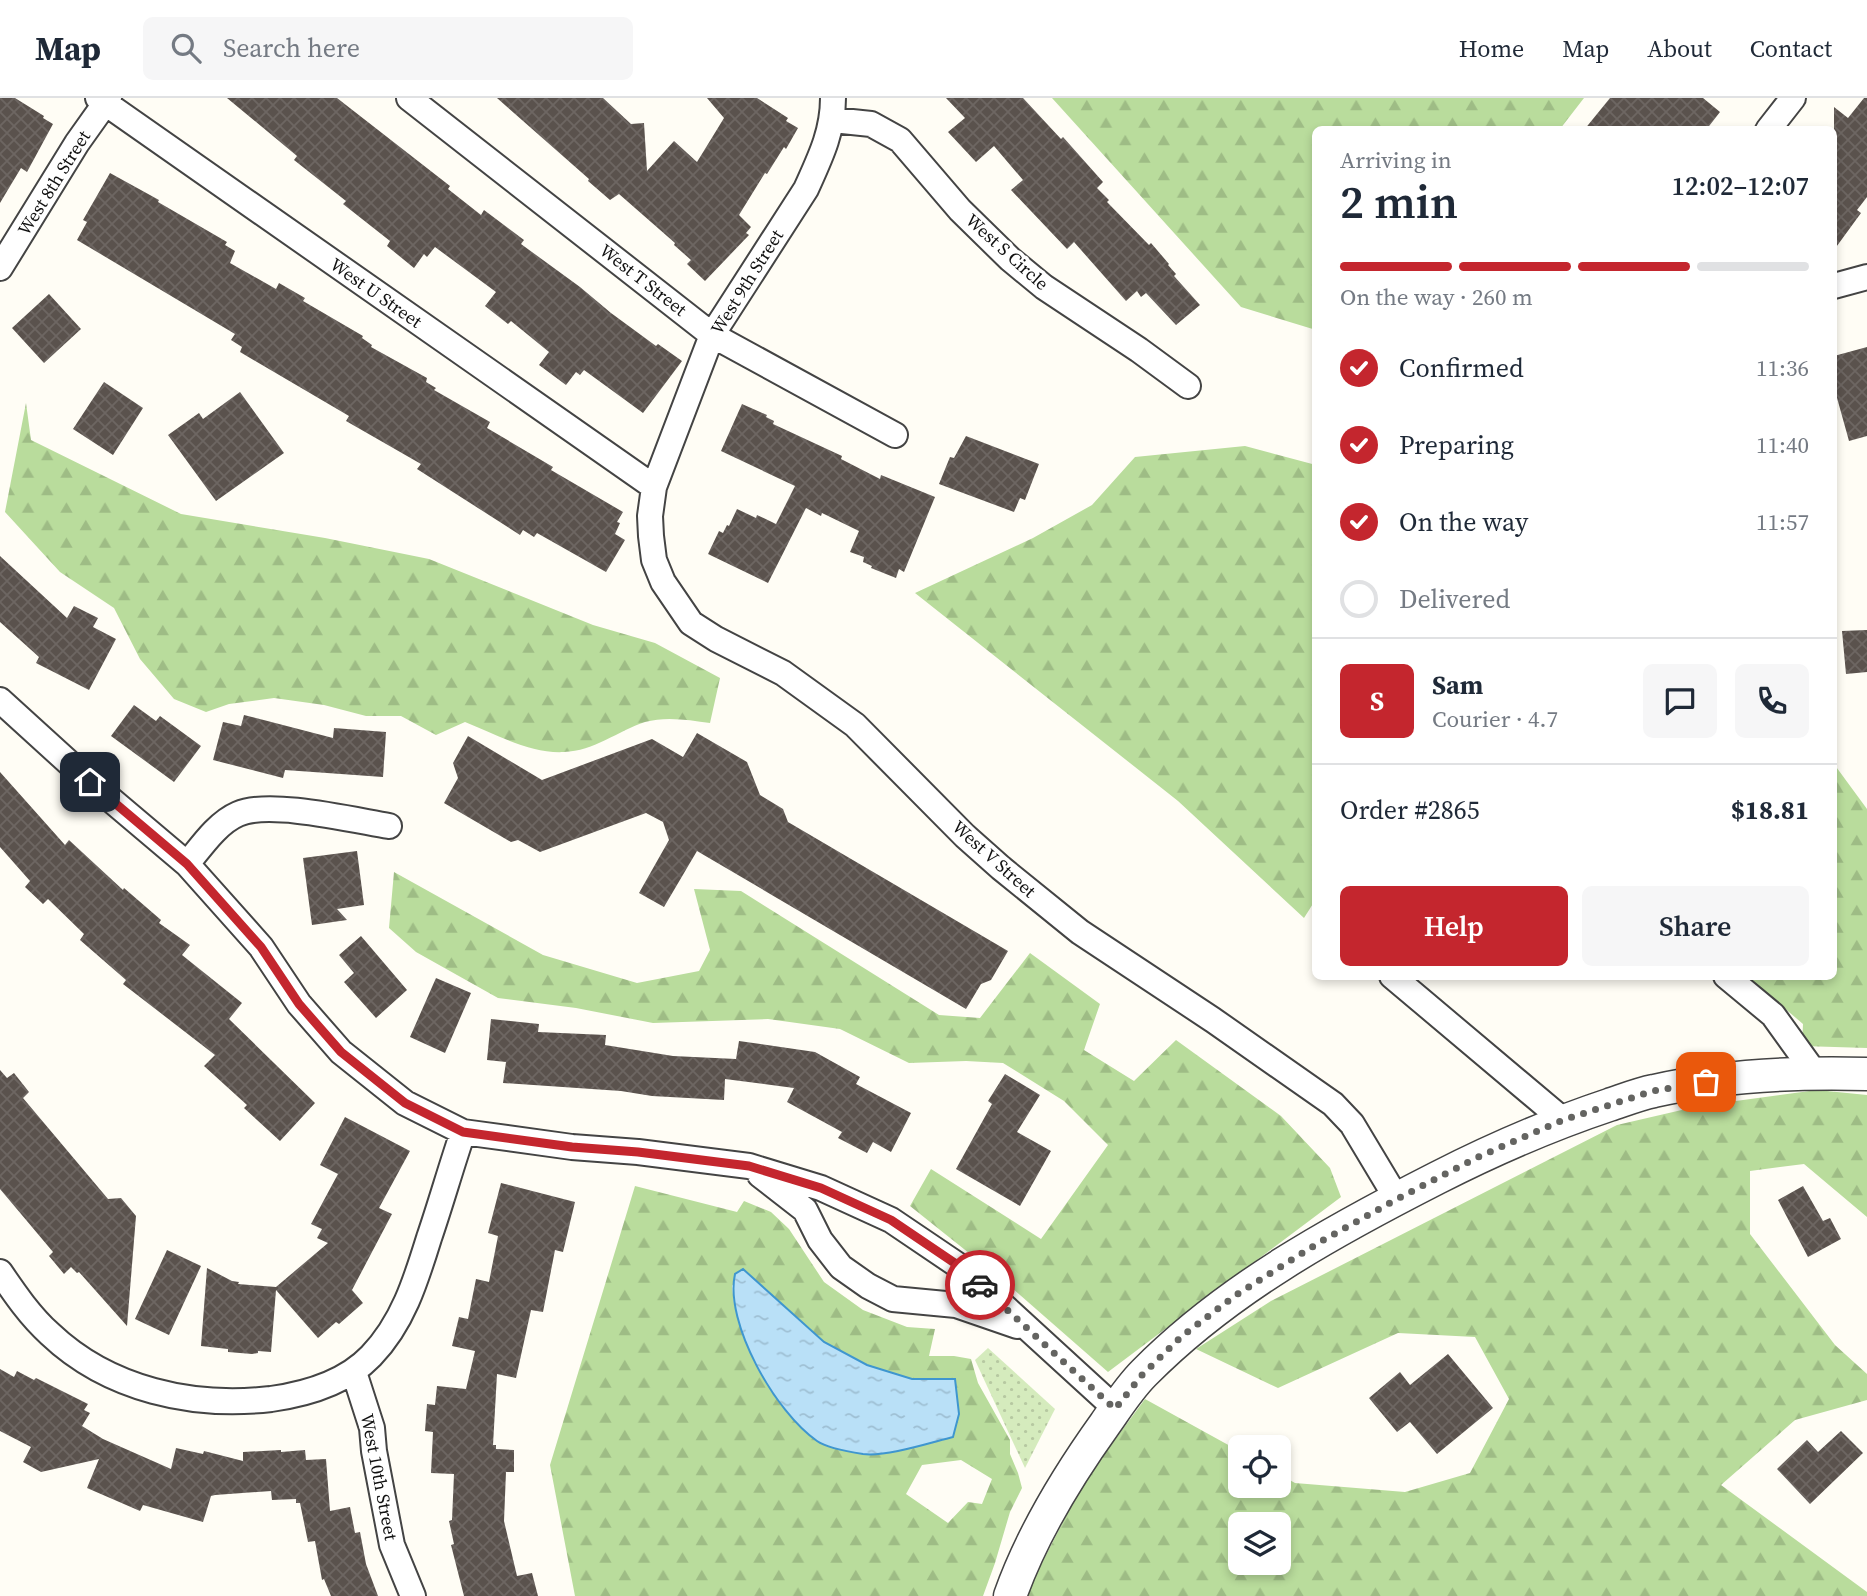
<!DOCTYPE html>
<html lang="en">
<head>
<meta charset="utf-8">
<style>
	:root { --surface:#fff; --page:#f6f6f7; --text:#1f2937; --muted:#747a83; --line:#e0e1e3; --accent:#c4262e }
	body { margin:0; font-family:"Source Serif 4",serif; background:var(--page); color:var(--text); height:100vh; display:flex; flex-direction:column; font-size:26px; white-space:nowrap }
	* { box-sizing:border-box; margin:0 }
	p { font-size:23px; color:var(--muted) }
	.icon { flex:none; width:38px; height:38px; fill:none; stroke:currentColor; stroke-width:2; stroke-linecap:round; stroke-linejoin:round }
	.map { position:relative; flex:1; overflow:hidden }
	.sheet { position:absolute; left:1312px; top:28px; width:525px; height:854px; display:flex; flex-direction:column; background:var(--surface); border-radius:10px; box-shadow:0 4px 10px #0003 }
	.sheet>* { flex:none }
	.tools { position:absolute; left:1228px; top:1337px; display:grid; gap:14px }
	.tools a { display:grid; place-items:center; width:63px; height:63px; border-radius:10px; background:var(--surface); box-shadow:0 4px 10px #0003; font-size:35px }
	.pin { position:absolute; display:grid; place-items:center; width:60px; height:60px; color:#fff; margin:-30px; border-radius:14px; box-shadow:0 4px 10px #0006 }
	.courier { position:absolute; display:grid; place-items:center; width:70px; height:70px; margin:-35px; border:5px solid #c4262e; border-radius:50%; background:#fff; color:#222; box-shadow:0 2px 9px #0007 }
	.overview em { font-style:normal; font-weight:600 }
	.overview div { display:flex; flex-direction:column-reverse }
	.overview { display:flex; align-items:center; justify-content:space-between; height:119px; padding:0 28px }
	h1 { font-size:46px; font-weight:600; line-height:52px }
	.bar { display:grid; grid-template-columns:repeat(4,1fr); gap:10px 7px; align-content:center; height:84px; padding:0 28px }
	.bar i { height:9px; border-radius:5px; background:var(--line) }
	.bar .on { background:var(--accent) }
	.bar p { grid-column:span 4 }
	.line { display:flex; align-items:center; gap:18px; padding:0 28px; border-top:2px solid var(--line) }
	.line div { flex:1 }
	.round { display:grid; place-items:center; flex:none; width:74px; height:74px; border-radius:10px; background:var(--page) }
	ol { padding:0 28px; list-style:none }
	li { display:flex; align-items:center; gap:21px; height:77px }
	li p { margin-inline-start:auto }
	li .icon { padding:7px; border-radius:50%; background:var(--accent); color:#fff; stroke-width:4 }
	li:last-child { color:var(--muted) }
	li i { width:38px; height:38px; border:4px solid var(--line); border-radius:50% }
	.cta { display:flex; gap:14px; margin-top:auto; padding:14px 28px }
	.cta a { flex:1; height:80px; border-radius:10px; background:var(--accent); color:#fff; font-size:28px; font-weight:600; line-height:80px; text-align:center }
	.cta a+a { background:var(--page); color:var(--text) }
	header { display:flex; align-items:center; gap:42px; box-sizing:border-box; height:98px; padding:0 35px; background:var(--surface); border-bottom:2px solid var(--line) }
	header strong { font-size:33px }
	nav { display:flex; gap:38px; margin-inline-start:auto; font-size:24px }
	.search { width:490px; height:63px; background:var(--page); display:flex; align-items:center; gap:18px; box-sizing:border-box; padding:0 24px; border-radius:10px; color:var(--muted); font-size:26px }
	.map>svg:first-child { display:block }
	.forest { fill:url(#forest-firs); fill-rule:evenodd }
	.park { fill:url(#park-dots) }
	.water { fill:url(#water-ripples); stroke:#3f96cf; stroke-width:2 }
	.building { fill:url(#building-cross-hatch) }
	.lines { fill:none; stroke-linecap:round; stroke-linejoin:round }
	.minor-casing { stroke:#444; stroke-width:28 }
	.tertiary-casing { stroke:#444; stroke-width:35 }
	.minor { stroke:#fff; stroke-width:24 }
	.tertiary { stroke:#fff; stroke-width:32 }
	.done { stroke:#646461; stroke-width:7; stroke-dasharray:0 12.6 }
	.route { stroke:#c4262e; stroke-width:9 }
	.labels { text-anchor:middle; stroke-width:7; stroke-linejoin:round; paint-order:stroke }
	.street-label { font-size:18px; fill:#111; stroke:#fff }
</style>
</head>
<body>
<header>
<strong>Map</strong>
<div class="search"><svg class="icon" aria-label="search" viewBox="0 0 24 24"><circle cx="10" cy="10" r="6"/><path d="M15 15l6 6"/></svg>Search here</div>
<nav><a>Home</a><a>Map</a><a>About</a><a>Contact</a></nav>
</header>
<div class="map">
<svg width="1867" height="1498" viewBox="0 0 1867 1498">
	<defs>
		<pattern id="forest-firs" width="22" height="20" patternUnits="userSpaceOnUse" patternTransform="scale(1.75)"><rect width="22" height="20" fill="#b9dc9c"/><path d="M5 1l3.5 6h-7zM16 11l3.5 6h-7z" fill="#9ebc85"/></pattern>
		<pattern id="park-dots" width="8" height="8" patternUnits="userSpaceOnUse" patternTransform="scale(1.75)"><rect width="8" height="8" fill="#d5ebbd"/><path d="M2 2h.1M6 6h.1" fill="none" stroke="#b6c8a1" stroke-width="1.8" stroke-linecap="round"/></pattern>
		<pattern id="water-ripples" width="26" height="14" patternUnits="userSpaceOnUse" patternTransform="scale(1.75)"><rect width="26" height="14" fill="#b9e0f7"/><path d="M2 4q2-2 4 0t4 0M15 11q2-2 4 0t4 0" fill="none" stroke="#9ebfd3"/></pattern>
		<pattern id="building-cross-hatch" width="8" height="8" patternUnits="userSpaceOnUse" patternTransform="scale(1.75)"><rect width="8" height="8" fill="#5a524d"/><path d="M0 0l8 8M0 8l8-8" fill="none" stroke="#6d6662"/></pattern>
	</defs>
	<rect width="100%" height="100%" fill="#fffdf5"/>
	<path class="forest" d="M1052 0H1584L1560 31 1316 32V232L1241 209Z
		M26 305 31 342 181 416 325 440 429 461 593 527 655 545 720 580 710 625C689 622 666 618 645 624 618 633 594 653 564 654 531 656 495 636 465 624L436 637 401 618H366L324 607 274 600 229 606 206 614 174 601 140 561 114 510 60 474 5 414Z
		M1245 348 1316 367V801L1304 820 1178 703 915 495 1033 440 1092 407 1135 359Z
		M1834 666 1867 711V950L1802 948 1803 926 1748 879 1834 878Z
		M394 774 543 857 637 885 699 873 710 852 694 791 741 793 939 917 980 920 1030 855 1100 906 1084 952 1134 983 1176 942 1281 1018 1330 1070 1341 1099 1108 1274 1004 1183 910 1108 931 1071 1041 1141 1108 1047 1064 1003 1003 965 966 963 909 965 840 931 768 921 653 925 576 910 498 900 416 854 389 830Z
		M1817 992 1867 997V1119L1804 1066 1750 1073V1136L1835 1247 1867 1276V1302L1795 1322 1721 1387 1867 1494V1498H1025L1083 1385 1145 1301 1241 1354V1388H1279V1376L1295 1385 1405 1394 1470 1375 1509 1301 1475 1239 1398 1235 1278 1290 1196 1251 1271 1203 1617 1027 1699 1008ZM1241 1426H1279V1465H1241Z
		M635 1088 737 1114 744 1103 771 1114 789 1131 824 1184 863 1212 907 1229 935 1231 929 1258H954L971 1261 978 1285 1010 1342V1356L1018 1375 1022 1390 1010 1414 995 1465 983 1498H575L550 1367ZM743 1171 824 1244 867 1267 912 1281 955 1282 865 1356 754 1263 734 1206 732 1188ZM961 1362 992 1381 982 1406 968 1404 948 1425 906 1396 922 1367Z"/>
	<path class="park" d="M988 1250 1055 1311 1025 1370 975 1262Z"/>
	<path class="water" d="M743 1171 824 1244 867 1267 912 1281H955L959 1316 953 1339C929 1345 886 1359 863 1356 850 1354 827 1350 817 1343 776 1315 724 1225 735 1176Z"/>
	<path class="building" d="M0 0H15L44 18 43 20 53 26 27 74 21 70 0 105Z
		M227 0H337L450 88 448 91 481 117 484 112 524 142 521 146 580 189 611 215 656 248 658 246 682 263 643 315 584 272 580 277 576 274 566 287 539 267 549 254 511 223 508 226 485 208 496 194 435 149 427 159 424 156 414 170 387 148 390 143 343 106 346 103 294 62 297 58Z
		M497 0H603L631 26 644 25 647 73 674 43 697 64 724 20 707 0H757L788 20 786 23 798 30 786 51 784 49 767 76 765 75 739 117 751 129 746 135 749 137 705 183 687 166 691 162 674 147 675 145 619 96 610 102 588 83 589 81Z
		M946 0H1023L1061 41 1063 39 1103 84 1097 90 1109 102 1107 104 1149 147 1151 145 1169 166 1168 167 1176 176 1174 178 1200 207 1176 227 1146 195 1141 199 1137 193 1126 203 1074 144 1067 151 1011 92 1023 82 994 48 976 64 948 34 965 20Z
		M1610 0H1703L1720 14 1706 32H1584Z
		M1864 0H1867V99L1857 112 1861 115 1834 152V9L1848 20Z
		M110 75 159 102 158 104 227 144 225 147 235 153 230 165 276 191 279 185 305 200 303 203 363 238 362 240 372 247 371 249 427 280 426 284 436 290 434 292 490 324 487 330 553 369 551 372 623 414 617 424 620 425 615 436 625 442 606 474 537 435 534 439 523 432 520 437 503 426 417 371 421 366 346 323 349 318 240 254 242 249 231 242 235 236 77 142 87 124 83 122Z
		M49 196 81 231 44 265 12 230Z
		M1867 249V338L1849 343 1834 289V258Z
		M104 284 143 310 113 357 73 331Z
		M240 294 284 355 216 403 168 337 199 315 203 321Z
		M742 306 767 317 766 319 774 323 773 326 842 358 841 361 880 381 881 377 935 399 904 474 899 471 896 480 871 470 872 468 863 464 864 459 850 454 859 433 822 415 821 418 806 410 768 485 708 456 719 433 723 435 727 427 729 428 737 411 756 420 757 417 776 426 795 388 721 353Z
		M966 338 1039 366 1025 402 1020 400 1014 414 939 386 950 359 954 360Z
		M0 458 67 520 74 508 98 520 93 529 116 541 89 592 36 565 39 559 0 524Z
		M1867 532V574L1846 576 1842 533Z
		M134 607 156 623 160 618 201 648 174 684 111 638Z
		M244 617 333 640 334 630 386 634 383 679 285 672 283 680 213 662 223 624 241 628Z
		M697 635 747 664 760 697 783 711 788 724 1008 853 991 882 981 886 966 911 697 753 664 809 639 795 669 742 663 724 646 715 540 754 518 742 511 744 444 705 458 680 453 665 468 638 542 682 652 641 683 659Z
		M0 674 65 747 69 742 123 792 124 790 161 822 159 825 190 847 182 857 242 905 229 921 315 1005 280 1043 244 1010 247 1007 204 968 215 957 123 886 126 882 80 842 84 836 48 801 43 806 25 789 30 783 0 749Z
		M357 753 364 807 337 811 347 822 312 827 303 760Z
		M361 838 407 892 376 920 344 884 354 875 339 857Z
		M436 880 471 895 445 955 410 939Z
		M491 921 539 926 538 934 606 937 605 947 673 958 736 961 739 943 815 954 860 979 856 986 911 1015 891 1054 873 1044 867 1055 838 1040 842 1034 787 1004 794 990 725 981 724 1002 652 998 621 993 503 985 506 964 487 962Z
		M0 972 7 980 14 975 29 994 23 1000 108 1101 121 1100 136 1118 127 1228 79 1174 77 1175 71 1169 64 1176 49 1158 53 1154 0 1091Z
		M1005 976 1040 997 1017 1034 1051 1053 1020 1108 956 1071 992 1006 988 1003Z
		M345 1019 410 1053 379 1110 392 1116 352 1192 363 1205 339 1226 336 1224 318 1240 276 1192 271 1254 258 1253V1255L252 1256 228 1254V1251L201 1248 207 1170 232 1183 239 1184 238 1186 276 1189 328 1145 317 1140 322 1131 311 1126 338 1076 320 1067Z
		M501 1085 575 1104 563 1154 555 1152 543 1214 531 1212 516 1280 497 1276 493 1347H496V1351L514 1352V1374H506L504 1423 517 1478 532 1475 538 1498H464L451 1447 454 1446 449 1423 452 1422 454 1376 431 1375 433 1334 425 1333 427 1306 435 1307 437 1288 466 1291 475 1253 452 1248 459 1219 468 1221 476 1181 489 1184 498 1138 488 1135Z
		M1803 1088 1823 1123 1830 1120 1841 1141 1808 1159 1778 1102Z
		M167 1152 201 1168 169 1237 135 1221Z
		M1448 1256 1493 1310 1437 1356 1410 1324 1397 1334 1369 1300 1400 1274 1410 1287Z
		M0 1271 14 1279 17 1273 34 1282 36 1280 88 1306 84 1312 90 1315 82 1328 103 1341 171 1371 176 1350 203 1356 204 1353 243 1363V1354L281 1352V1354L305 1352 306 1362 326 1361 330 1413 350 1409 355 1435 360 1434 366 1466 378 1498H331L324 1481 322 1482 315 1443 308 1444 300 1405H296V1401L272 1402 271 1393 215 1397 211 1398 203 1424 143 1407 140 1413 87 1390 99 1361 41 1374 23 1364 31 1349 0 1333Z
		M1841 1333 1863 1355 1810 1406 1777 1371 1807 1342 1818 1354Z"/>
	<g class="lines">
		<g class="minor-casing">
			<path id="minor" d="M98 0 654 389
				M409 0 712 237 895 337
				M833 0C833 34 820 60 806 91L712 237 654 389 650 418 651 438 654 462 663 484 691 525 716 541 783 575 855 627 965 738 1001 770 1080 834 1213 922 1333 1006 1352 1026 1397 1101
				M833 22 871 26 900 42 960 112 1010 161 1044 189 1139 252 1188 288
				M1768 32 1793 0
				M0 170 77 45 109 0
				M1834 188 1867 179
				M0 602 90 684 187 766 261 849 299 906 341 954 405 1005 463 1034 572 1049 638 1054 749 1068 821 1090 891 1122 962 1170 1116 1311
				M187 766C201 749 217 725 238 716 269 702 353 722 389 728
				M1392 878 1563 1022
				M1726 878 1773 917 1814 974
				M760 1077 805 1112 820 1142 841 1169 868 1188 893 1201 956 1207 1017 1228
				M0 1174C15 1196 30 1218 50 1236 109 1292 193 1310 271 1301 307 1296 346 1284 371 1258 403 1225 416 1182 429 1140 441 1105 451 1069 463 1034
				M354 1274 372 1330 374 1353 392 1447 413 1498"/>
		</g>
		<g class="tertiary-casing">
			<path id="tertiary" d="M1010 1498C1032 1436 1067 1379 1105 1326 1117 1309 1129 1290 1144 1275 1227 1191 1333 1133 1437 1080 1492 1052 1549 1027 1609 1007 1624 1002 1639 996 1654 993 1724 977 1796 974 1867 976"/>
		</g>
		<use href="#minor" class="minor"/>
		<use href="#tertiary" class="tertiary"/>
	</g>
	<g class="lines">
		<path class="done" d="M980 1187 1115 1311 1142 1277 1182 1238 1236 1197 1320 1144 1397 1101 1478 1059 1563 1022 1653 993 1706 984"/>
		<path class="route" d="M90 684 187 766 261 849 299 906 341 954 405 1005 463 1034 572 1049 638 1054 749 1068 821 1090 891 1122 962 1170 980 1187"/>
	</g>
	<g class="labels">
		<g class="street-label">
			<text transform="translate(54 85) rotate(-58)" y="6">West 8th Street</text>
			<text transform="translate(1007 154) rotate(42)" y="6">West S Circle</text>
			<text transform="translate(643 182) rotate(38)" y="6">West T Street</text>
			<text transform="translate(747 184) rotate(-58)" y="6">West 9th Street</text>
			<text transform="translate(376 195) rotate(35)" y="6">West U Street</text>
			<text transform="translate(994 761) rotate(42)" y="6">West V Street</text>
			<text transform="translate(379 1379) rotate(79)" y="6">West 10th Street</text>
		</g>
	</g>
</svg>
<div class="tools">
<a><svg class="icon" aria-label="locate" viewBox="0 0 24 24"><circle cx="12" cy="12" r="6"/><path d="M12 2v4M12 18v4M2 12h4M18 12h4"/></svg></a>
<a><svg class="icon" aria-label="layers" viewBox="0 0 24 24"><path d="M12 4l9 5-9 5-9-5zM3 14l9 5 9-5"/></svg></a>
</div>
<div class="pin" style="left:1706px;top:984px;background:#ea580c"><svg class="icon" aria-label="bag" viewBox="0 0 24 24"><path d="M5 8h14l-1 12H6zM9 8a3 3 0 0 1 6 0"/></svg></div>
<div class="pin" style="left:90px;top:684px;background:#1f2937"><svg class="icon" aria-label="home" viewBox="0 0 24 24"><path d="M3 11l9-7 9 7M6 9v11h12V9"/></svg></div>
<div class="courier" style="left:980px;top:1187px"><svg class="icon" aria-label="car" viewBox="0 0 24 24"><path d="M5 17H2v-5l4-1 3-4h7l3 4 3 1v5h-3M9 17h6M6 11h13"/><circle cx="7" cy="17" r="2"/><circle cx="17" cy="17" r="2"/></svg></div>
<section class="sheet">
<div class="overview"><div><h1>2 min</h1><p>Arriving in</p></div><em>12:02–12:07</em></div>
<div class="bar"><i class="on"></i><i class="on"></i><i class="on"></i><i></i><p>On the way · 260 m</p></div>
<ol>
<li><svg class="icon" aria-label="check" viewBox="0 0 24 24"><path d="M5 12l5 5 9-10"/></svg>Confirmed<p>11:36</p></li>
<li><svg class="icon" aria-label="check" viewBox="0 0 24 24"><path d="M5 12l5 5 9-10"/></svg>Preparing<p>11:40</p></li>
<li><svg class="icon" aria-label="check" viewBox="0 0 24 24"><path d="M5 12l5 5 9-10"/></svg>On the way<p>11:57</p></li>
<li><i></i>Delivered</li>
</ol>
<div class="line" style="height:126px"><b class="round" style="background:var(--accent);color:#fff">S</b><div><b>Sam</b><p>Courier · 4.7</p></div><a class="round"><svg class="icon" aria-label="chat" viewBox="0 0 24 24"><path d="M4 5h16v11H9l-5 4z"/></svg></a><a class="round"><svg class="icon" aria-label="phone" viewBox="0 0 24 24"><path d="M5 4h4l2 5-3 2q2 4 5 5l2-3 5 2v4C11 20 4 13 5 4z"/></svg></a></div>
<div class="line" style="height:91px"><div>Order #2865</div><b>$18.81</b></div>
<div class="cta"><a>Help</a><a>Share</a></div>
</section>
</div>
</body>
</html>
